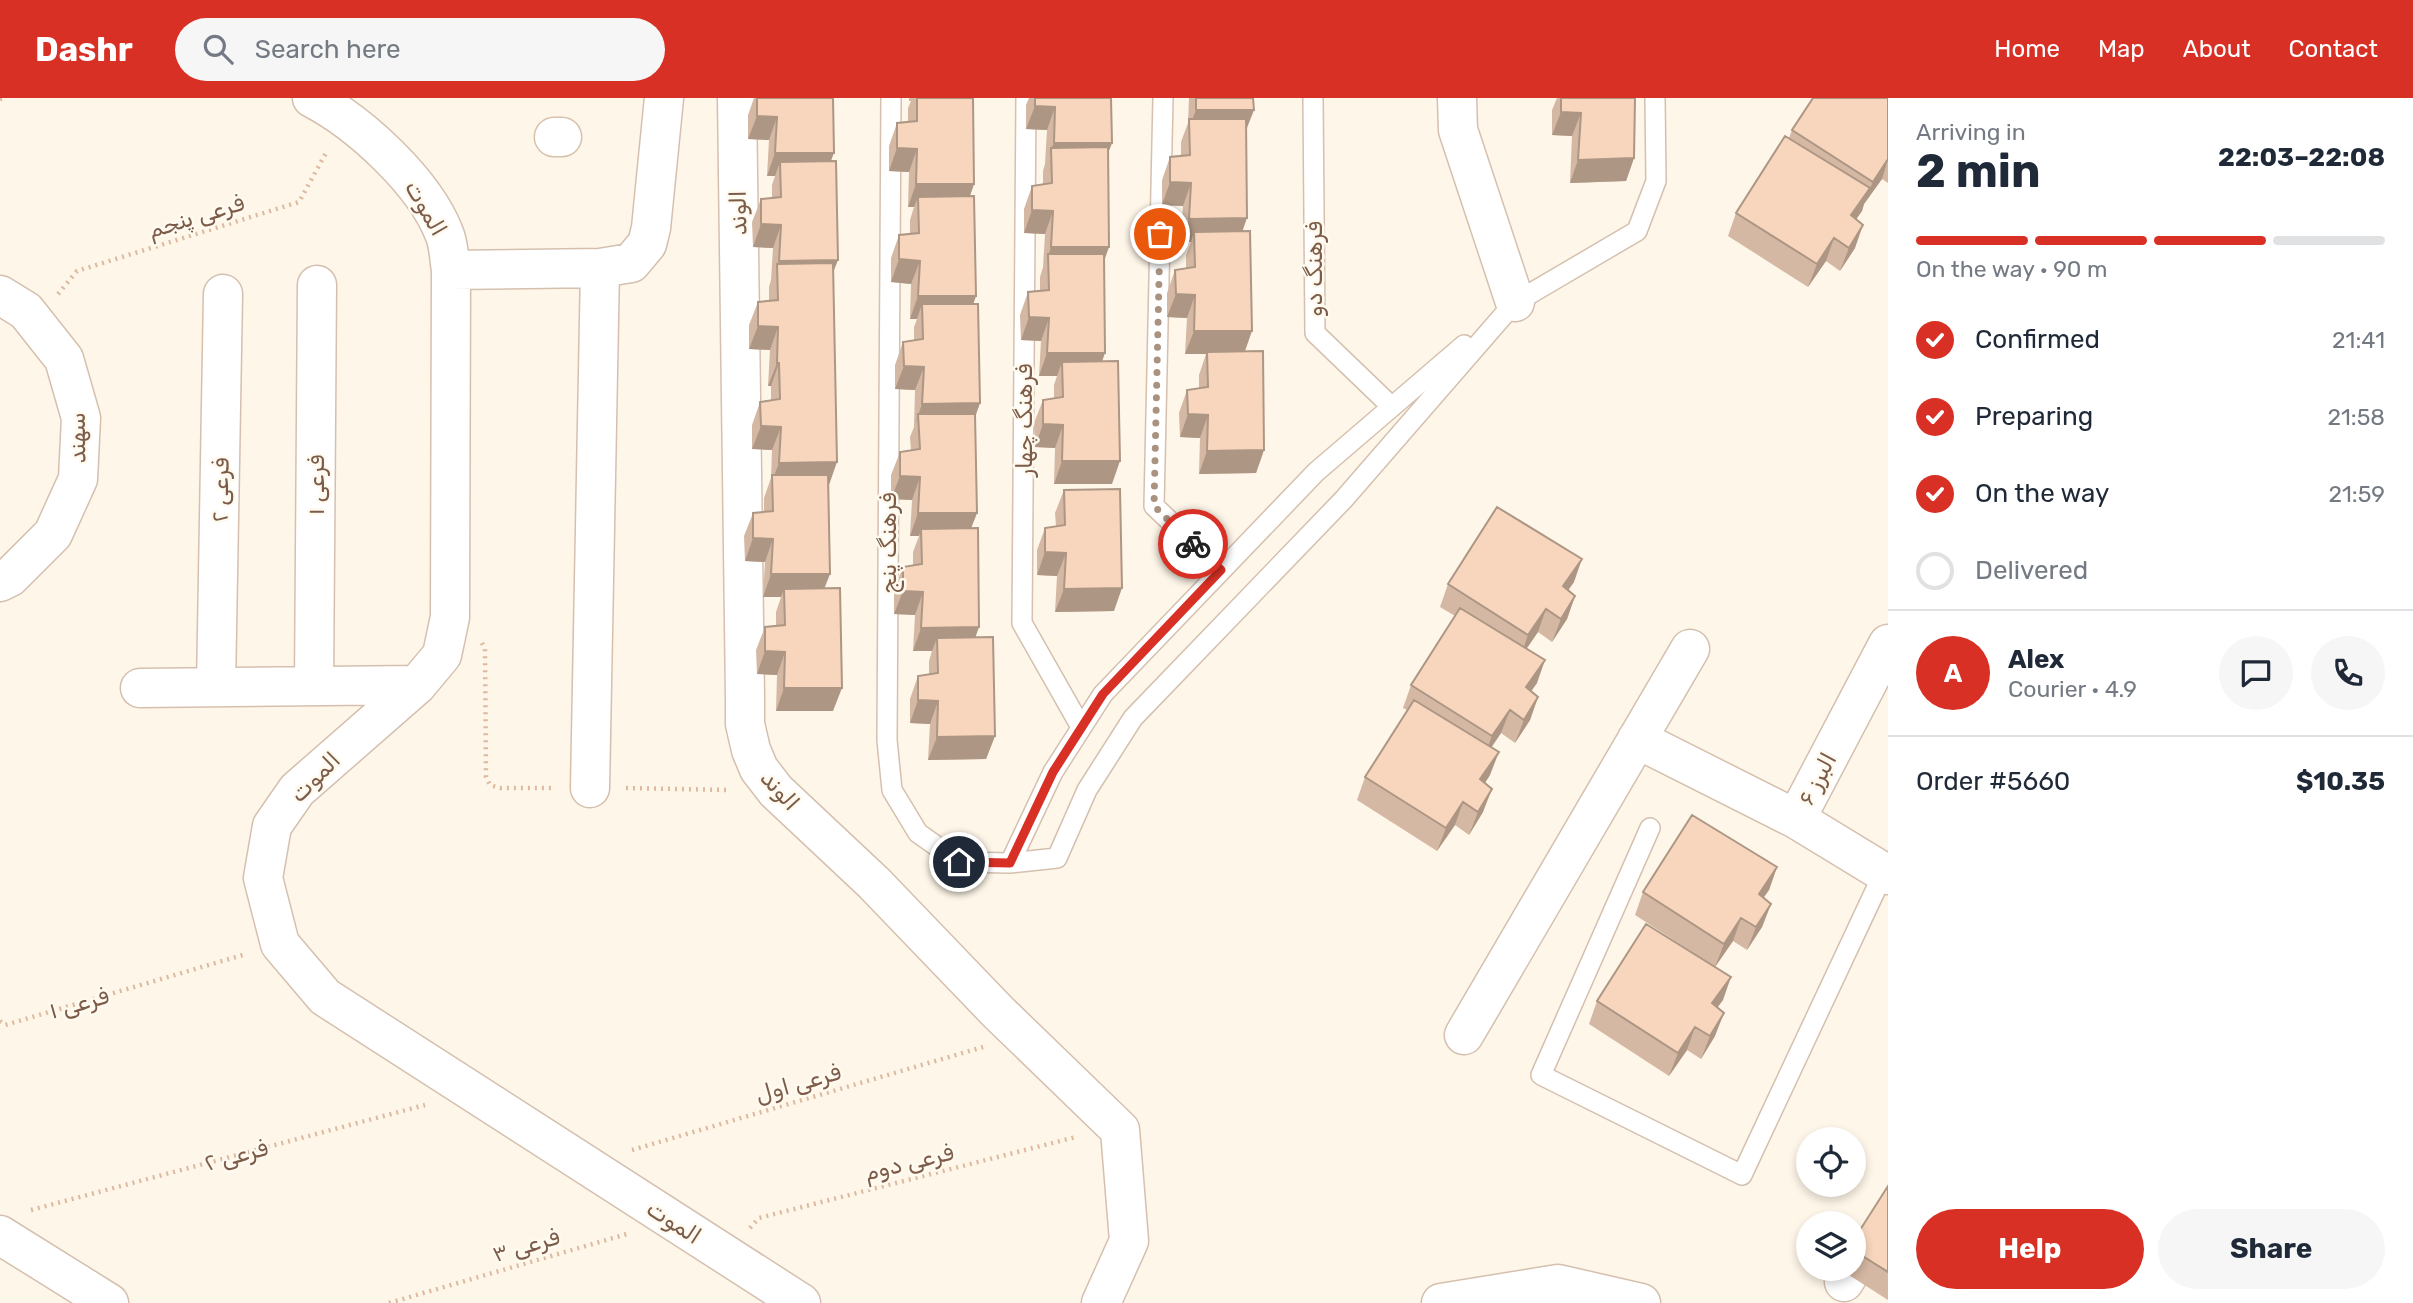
<!DOCTYPE html>
<html lang="en">
<head>
<meta charset="utf-8">
<style>
	:root { --surface:#fff; --page:#f6f6f7; --text:#1f2937; --muted:#747a83; --line:#e0e1e3; --accent:#d93025 }
	body { margin:0; font-family:Rubik,"Noto Sans Arabic",sans-serif; background:var(--page); color:var(--text); height:100vh; display:flex; flex-direction:column; font-size:26px; white-space:nowrap }
	* { box-sizing:border-box; margin:0 }
	p { font-size:23px; color:var(--muted) }
	.icon { flex:none; width:38px; height:38px; fill:none; stroke:currentColor; stroke-width:2; stroke-linecap:round; stroke-linejoin:round }
	.map { position:relative; flex:1; overflow:hidden }
	.sheet { display:flex; flex-direction:column; background:var(--surface); width:525px }
	.sheet>* { flex:none }
	.buttons { position:absolute; left:1796px; top:1029px; display:grid; gap:14px }
	.buttons a { display:grid; place-items:center; width:70px; height:70px; border-radius:50%; background:var(--surface); box-shadow:0 4px 10px #0003; font-size:35px }
	.pin { position:absolute; display:grid; place-items:center; width:60px; height:60px; color:#fff; margin:-30px; border:4px solid #fff; border-radius:50%; box-shadow:0 2px 7px #0007 }
	.courier { position:absolute; display:grid; place-items:center; width:70px; height:70px; margin:-35px; border:5px solid #d93025; border-radius:50%; background:#fff; color:#222; box-shadow:0 2px 9px #0007 }
	.head em { font-style:normal; font-weight:700 }
	.head div { display:flex; flex-direction:column-reverse }
	.head { display:flex; align-items:center; justify-content:space-between; height:119px; padding:0 28px }
	h1 { font-size:46px; font-weight:700; line-height:52px }
	.bar { display:grid; grid-template-columns:repeat(4,1fr); gap:10px 7px; align-content:center; height:84px; padding:0 28px }
	.bar i { height:9px; border-radius:5px; background:var(--line) }
	.bar .selected { background:var(--accent) }
	.bar p { grid-column:span 4 }
	.line { display:flex; align-items:center; gap:18px; padding:0 28px; border-top:2px solid var(--line) }
	.line div { flex:1 }
	.round { display:grid; place-items:center; flex:none; width:74px; height:74px; border-radius:37px; background:var(--page) }
	ol { padding:0 28px; list-style:none }
	li { display:flex; align-items:center; gap:21px; height:77px }
	li p { margin-inline-start:auto }
	li .icon { padding:7px; border-radius:50%; background:var(--accent); color:#fff; stroke-width:4 }
	li:last-child { color:var(--muted) }
	li i { width:38px; height:38px; border:4px solid var(--line); border-radius:50% }
	.primary-button { display:flex; gap:14px; margin-top:auto; padding:14px 28px }
	.primary-button a { flex:1; height:80px; border-radius:42px; background:var(--accent); color:#fff; font-size:28px; font-weight:700; line-height:80px; text-align:center }
	.primary-button a+a { background:var(--page); color:var(--text) }
	header { display:flex; align-items:center; gap:42px; box-sizing:border-box; height:98px; padding:0 35px; background:var(--accent); color:#fff }
	header strong { font-size:33px }
	nav { display:flex; gap:38px; margin-inline-start:auto; font-size:24px }
	.search { width:490px; height:63px; background:var(--page); display:flex; align-items:center; gap:18px; box-sizing:border-box; padding:0 24px; border-radius:38px; color:var(--muted); font-size:26px }
	main { display:flex; flex:1; min-height:0 }
	.map>svg:first-child { display:block }
	.lines { fill:none; stroke-linecap:round; stroke-linejoin:round }
	.lane-casing { stroke:#d5c0af; stroke-width:22 }
	.street-casing { stroke:#d5c0af; stroke-width:41 }
	.secondary-casing { stroke:#d8c1ab; stroke-width:41 }
	.path { stroke:#ddb99f; stroke-width:4.5; stroke-dasharray:2 5; stroke-linecap:butt }
	.lane { stroke:#fff; stroke-width:19 }
	.street { stroke:#fff; stroke-width:38 }
	.secondary { stroke:#fff; stroke-width:38 }
	.wall { fill:#d4b8a3 }
	.shaded-wall { fill:#ad9684 }
	.building { fill:#f7d6bd; stroke:#ad9684; stroke-width:2 }
	.done { stroke:#aa9280; stroke-width:7; stroke-dasharray:0 12.6 }
	.route { stroke:#d93025; stroke-width:9 }
	.labels { text-anchor:middle; stroke-width:5; stroke-linejoin:round; paint-order:stroke }
	.street-label { font-size:23px; fill:#7c5c48; stroke:#fffaf0 }
</style>
</head>
<body>
<header>
<strong>Dashr</strong>
<div class="search"><svg class="icon" aria-label="search" viewBox="0 0 24 24"><circle cx="10" cy="10" r="6"/><path d="M15 15l6 6"/></svg>Search here</div>
<nav><a>Home</a><a>Map</a><a>About</a><a>Contact</a></nav>
</header>
<main>
<div class="map">
<svg width="1888" height="1205" viewBox="0 0 1888 1205">
	<rect width="100%" height="100%" fill="#fef6e8"/>
	<g class="lines">
		<g class="lane-casing">
			<path id="lane" d="M891 0 887 642 892 692 918 735 959 764 1010 765 1057 760 1087 692 1133 620 1344 401 1515 204
				M1026 0 1022 525 1081 629
				M1163 0 1154 408 1221 472
				M1313 0 1315 235 1392 309
				M1511 207 1637 133 1656 83 1655 0
				M1650 730 1541 977 1742 1077 1884 774
				M1010 765 1053 674 1103 596 1316 374 1464 247"/>
		</g>
		<g class="street-casing">
			<path id="street" d="M312 0C360 25 424 84 444 135 449 146 449 161 451 172L450 519 442 557 417 587 297 692 272 728 263 780 280 846 325 899 801 1205
				M737 0 745 600V626L751 652 759 671 776 693 874 785 997 913 1120 1032 1129 1143 1101 1205
				M1457 0 1458 32 1515 204
				M451 172 600 170 631 165 647 146 651 130 664 0
				M0 197 26 213 64 261 81 320 78 381 53 436 10 479 0 484
				M1888 546 1796 721 1888 777
				M314 588 317 187
				M216 589 223 196
				M140 590 417 587
				M1637 641 1796 721
				M590 690 600 170
				M1464 937 1690 551
				M0 1137 109 1205
				M1844 1184 1852 1171
				M1441 1205 1558 1186 1641 1205"/>
		</g>
		<g class="secondary-casing">
			<path id="secondary" d="M554 39H562"/>
		</g>
		<path class="path" d="M0 1 4 0
			M58 196 77 173 299 104 327 53
			M482 545 485 551 486 679 490 687 500 690H554
			M626 690 729 692
			M0 923 5 927 246 856
			M632 1052 983 949
			M31 1112 425 1007
			M750 1130 759 1120 1076 1039
			M389 1205 627 1136"/>
		<use href="#lane" class="lane"/>
		<use href="#street" class="street"/>
		<use href="#secondary" class="secondary"/>
	</g>
	<path class="wall" d="M754 0H833L831 63 833 174 829 387 824 490 833 613H776L777 577 757 576 756 552 765 529 776 528V514L781 499H763L765 464 745 463 744 438 753 415 764 414V400L771 380 772 352 752 351V327L760 304 771 302V288H768L770 252 749 251V227L758 204 769 203V189L771 182 773 150 753 149 752 124 761 101 772 100V87L775 78H767L769 42 748 41V17Z
		M909 0H973L974 86 970 98 976 198 973 206 980 305 975 318 977 415 971 430 976 539 995 638 986 661 928 662 930 626 910 625V601L918 578 929 576V563L932 553H913L915 517 894 516V492L903 469 913 467V454L919 438H910L912 402 891 401V377L900 354 911 353 910 339 914 329 915 292 895 291V267L903 244 914 242V229L917 221H910L911 186 891 184V160L899 137 910 136V122L914 109H908L909 74 889 73V48L897 25 908 24V10L911 3H909Z
		M1029 0H1111L1112 45 1108 55 1104 164 1102 263 1112 386H1054L1055 350 1035 349 1034 325 1043 302 1054 301V287L1057 278H1039L1041 243 1021 242 1020 217 1028 194 1040 193V179L1043 169 1045 136 1024 135V111L1032 88 1043 86V73L1045 66 1047 32 1026 31V7Z
		M1189 0H1253L1246 33 1243 133 1244 253 1264 352 1256 375 1199 376 1200 340 1180 339 1179 315 1187 292 1199 290V277L1206 256H1185L1187 220 1167 219V195L1175 172 1186 170V157L1191 144H1181L1183 108 1162 107V82L1170 59 1181 58V44L1188 25Z
		M1557 0H1635L1634 60 1626 83 1570 85 1572 38 1552 37V12Z
		M1888 0V85L1882 81 1864 106 1862 113 1856 121 1855 150 1840 173 1826 163 1808 189 1728 138 1736 115 1789 40 1792 32Z
		M1064 392 1114 513 1055 514 1057 478 1037 477V452L1045 430 1056 428 1055 415Z
		M1574 484 1568 492 1575 498 1567 521 1552 544 1538 534 1527 550 1537 585 1531 593 1538 599 1530 622 1515 645 1501 635 1492 649 1490 677 1485 685 1483 714 1469 737 1455 727 1437 753 1357 702 1365 679 1407 612 1403 610 1411 587 1455 518 1440 509 1448 486Z
		M1777 769 1769 792 1763 800 1771 806 1762 829 1747 852 1733 843 1715 869 1635 817 1643 794Z
		M1723 902 1717 910 1715 938 1701 961 1687 952 1669 978 1589 926 1597 903Z
		M1888 1087V1202L1841 1172V1171H1853V1143Z"/>
	<path class="shaded-wall" d="M1035 8 1055 9 1047 32 1026 31Z
		M1196 12H1254L1245 35 1189 30Z
		M1561 14 1581 15 1572 38 1552 37Z
		M757 18 777 19 769 42 748 41Z
		M1054 45H1112L1103 68 1051 51Z
		M897 50 917 51 909 74 889 73Z
		M775 55H834L825 78 780 64 775 78H767Z
		M1634 60 1626 83 1570 85 1578 62Z
		M1888 61 1882 81 1864 106 1862 113 1843 140 1851 117 1870 90 1873 84Z
		M1170 84 1191 85 1183 108 1162 107Z
		M916 86H974L966 109 918 99 914 109H908Z
		M1032 112 1053 113 1045 136 1024 135Z
		M1247 120 1239 143 1194 134 1191 144H1181L1189 121Z
		M761 126 781 127 773 150 753 149Z
		M1863 127 1855 150 1840 173 1849 150Z
		M1834 140 1826 163 1808 189 1817 166Z
		M1051 149H1109L1101 172 1048 158Z
		M899 161 920 163 911 186 891 184Z
		M838 162 829 185 777 169 779 163Z
		M1176 196 1195 197 1187 220 1167 219Z
		M918 198H976L968 221 922 206 917 221H910Z
		M1029 219 1049 220 1041 243 1021 242Z
		M758 228 778 229 770 252 749 251Z
		M1194 233H1252L1244 256 1207 254 1206 256H1185Z
		M1047 255H1105L1097 278 1062 264 1057 278H1039Z
		M777 265H779L771 288H768Z
		M904 268 924 269 915 292 895 291Z
		M980 305 972 328 918 316 914 329 922 306Z
		M1188 316 1208 317 1200 340 1180 339Z
		M1043 326 1063 327 1055 350 1035 349Z
		M761 328 781 329 772 352 752 351Z
		M1264 352 1256 375 1199 376 1207 353Z
		M1062 363H1120L1112 386H1054Z
		M837 364 829 387 772 388V383L779 365Z
		M900 378 920 379 912 402 891 401Z
		M918 415H977L968 438 921 431 919 438H910Z
		M753 440 773 441 765 464 745 463Z
		M1045 454 1066 455 1057 478 1037 477Z
		M1582 461 1574 484 1555 511 1563 488Z
		M771 476H830L821 499 784 491 781 499H763Z
		M1122 490 1114 513 1055 514 1064 491Z
		M903 493 923 494 915 517 894 516Z
		M1575 498 1567 521 1552 544 1561 521Z
		M1546 511 1538 534 1520 560 1528 537Z
		M979 529 971 552 937 540 932 553H913L921 530Z
		M765 553 785 554 777 577 757 576Z
		M1545 562 1537 585 1518 612 1526 589Z
		M784 590H842L833 613H776Z
		M1538 599 1530 622 1515 645 1524 622Z
		M918 602 938 603 930 626 910 625Z
		M1510 612 1501 635 1483 661 1492 638Z
		M995 638 986 661 928 662 937 639Z
		M1499 654 1490 677 1472 704 1480 681Z
		M1492 691 1483 714 1469 737 1478 714Z
		M1463 704 1455 727 1437 753 1446 730Z
		M1777 769 1769 792 1750 819 1759 796Z
		M1771 806 1762 829 1747 852 1756 829Z
		M1741 820 1733 843 1715 869 1724 846Z
		M1731 879 1723 902 1703 928 1712 905Z
		M1724 915 1715 938 1701 961 1710 938Z
		M1695 929 1687 952 1669 978 1678 955Z"/>
	<path class="building" d="M757 0H833L834 55H775L777 19 757 18Z
		M917 0H973L974 86H916L917 51 897 50V25L917 23Z
		M1035 0H1111L1112 45H1054L1055 9 1035 8Z
		M1196 0H1253L1254 12H1196Z
		M1561 0H1635L1634 60 1578 62 1581 15 1561 14Z
		M1813 0H1888V61L1873 84 1792 32Z
		M1189 21H1246L1247 120 1189 121 1191 85 1170 84V59L1190 57Z
		M1785 38 1870 90 1851 117 1863 127 1849 150 1834 140 1817 166 1736 115Z
		M1108 49 1109 149H1051L1053 113 1032 112V88L1052 85 1051 50Z
		M836 63 838 162 779 163 781 127 761 126V101L781 99 780 64Z
		M974 98 976 198H918L920 163 899 161V137L919 135 918 99Z
		M1250 133 1252 233H1194L1195 197 1176 196 1175 172 1195 169 1194 134Z
		M1048 156H1104L1105 255H1047L1049 220 1029 219 1028 194 1049 192Z
		M833 165 837 364 779 365 781 329 761 328 760 304 780 301 779 265H777L778 229 758 228V204L778 202 777 166Z
		M922 206H978L980 305 922 306 924 269 904 268 903 244 923 241Z
		M1263 253 1264 352 1207 353 1208 317 1188 316 1187 292 1208 289 1207 254Z
		M1118 263 1120 363H1062L1063 327 1043 326V302L1063 299 1062 264Z
		M918 316H975L977 415H918L920 379 900 378V354L920 351Z
		M772 377H828L830 476H771L773 441 753 440V415L773 413Z
		M1120 391 1122 490 1064 491 1066 455 1045 454V430L1065 427 1064 392Z
		M1497 409 1582 461 1563 488 1575 498 1561 521 1546 511 1528 537 1448 486Z
		M978 430 979 529 921 530 923 494 903 493V469L922 466 921 431Z
		M840 490 842 590H784L785 554 765 553V529L785 527 784 491Z
		M1460 510 1545 562 1526 589 1538 599 1524 622 1510 612 1492 638 1411 587Z
		M993 539 995 638 937 639 938 603 918 602V578L938 575 937 540Z
		M1414 602 1499 654 1480 681 1492 691 1478 714 1463 704 1446 730 1365 679Z
		M1692 717 1777 769 1759 796 1771 806 1756 829 1741 820 1724 846 1643 794Z
		M1646 826 1731 879 1712 905 1724 915 1710 938 1695 929 1678 955 1597 903Z
		M1888 1088V1174L1853 1152V1143Z"/>
	<g class="lines">
		<path class="done" d="M1160 136 1154 408 1193 446"/>
		<path class="route" d="M959 764 1010 765 1053 674 1103 596 1221 472 1193 446"/>
	</g>
	<g class="labels">
		<g class="street-label">
			<text transform="translate(426 110) rotate(60)" y="8">الموت</text>
			<text transform="translate(738 115) rotate(-91)" y="8">الوند</text>
			<text transform="translate(196 118) rotate(-17)" y="8">فرعی پنجم</text>
			<text transform="translate(1314 171) rotate(-90)" y="8">فرهنگ دو</text>
			<text transform="translate(1024 322) rotate(-90)" y="8">فرهنگ چهار</text>
			<text transform="translate(77 340) rotate(-91)" y="8">سهند</text>
			<text transform="translate(316 387) rotate(-90)" y="8">فرعی ۱</text>
			<text transform="translate(220 392) rotate(-89)" y="8">فرعی ۲</text>
			<text transform="translate(888 445) rotate(-90)" y="8">فرهنگ پنج</text>
			<text transform="translate(315 679) rotate(-45)" y="8">الموت</text>
			<text transform="translate(1817 681) rotate(-62)" y="8">البرز ۶</text>
			<text transform="translate(780 692) rotate(48)" y="8">الوند</text>
			<text transform="translate(79 905) rotate(-16)" y="8">فرعی ۱</text>
			<text transform="translate(798 985) rotate(-16)" y="8">فرعی اول</text>
			<text transform="translate(236 1057) rotate(-15)" y="8">فرعی ۲</text>
			<text transform="translate(909 1064) rotate(-14)" y="8">فرعی دوم</text>
			<text transform="translate(674 1124) rotate(33)" y="8">الموت</text>
			<text transform="translate(526 1147) rotate(-16)" y="8">فرعی ۳</text>
		</g>
	</g>
</svg>
<div class="buttons">
<a><svg class="icon" aria-label="locate" viewBox="0 0 24 24"><circle cx="12" cy="12" r="6"/><path d="M12 2v4M12 18v4M2 12h4M18 12h4"/></svg></a>
<a><svg class="icon" aria-label="layers" viewBox="0 0 24 24"><path d="M12 4l9 5-9 5-9-5zM3 14l9 5 9-5"/></svg></a>
</div>
<div class="pin" style="left:1160px;top:136px;background:#ea580c"><svg class="icon" aria-label="bag" viewBox="0 0 24 24"><path d="M5 8h14l-1 12H6zM9 8a3 3 0 0 1 6 0"/></svg></div>
<div class="pin" style="left:959px;top:764px;background:#1f2937"><svg class="icon" aria-label="home" viewBox="0 0 24 24"><path d="M3 11l9-7 9 7M6 9v11h12V9"/></svg></div>
<div class="courier" style="left:1193px;top:446px"><svg class="icon" aria-label="bike" viewBox="0 0 24 24"><circle cx="6" cy="16" r="4"/><circle cx="18" cy="16" r="4"/><path d="M6 16l4-8h5l3 8M10 8l3 8H6M13 5h3"/></svg></div>
</div>
<section class="sheet">
<div class="head"><div><h1>2 min</h1><p>Arriving in</p></div><em>22:03–22:08</em></div>
<div class="bar"><i class="selected"></i><i class="selected"></i><i class="selected"></i><i></i><p>On the way · 90 m</p></div>
<ol>
<li><svg class="icon" aria-label="check" viewBox="0 0 24 24"><path d="M5 12l5 5 9-10"/></svg>Confirmed<p>21:41</p></li>
<li><svg class="icon" aria-label="check" viewBox="0 0 24 24"><path d="M5 12l5 5 9-10"/></svg>Preparing<p>21:58</p></li>
<li><svg class="icon" aria-label="check" viewBox="0 0 24 24"><path d="M5 12l5 5 9-10"/></svg>On the way<p>21:59</p></li>
<li><i></i>Delivered</li>
</ol>
<div class="line" style="height:126px"><b class="round" style="background:var(--accent);color:#fff">A</b><div><b>Alex</b><p>Courier · 4.9</p></div><a class="round"><svg class="icon" aria-label="chat" viewBox="0 0 24 24"><path d="M4 5h16v11H9l-5 4z"/></svg></a><a class="round"><svg class="icon" aria-label="phone" viewBox="0 0 24 24"><path d="M5 4h4l2 5-3 2q2 4 5 5l2-3 5 2v4C11 20 4 13 5 4z"/></svg></a></div>
<div class="line" style="height:91px"><div>Order #5660</div><b>$10.35</b></div>
<div class="primary-button"><a>Help</a><a>Share</a></div>
</section>
</main>
</body>
</html>
